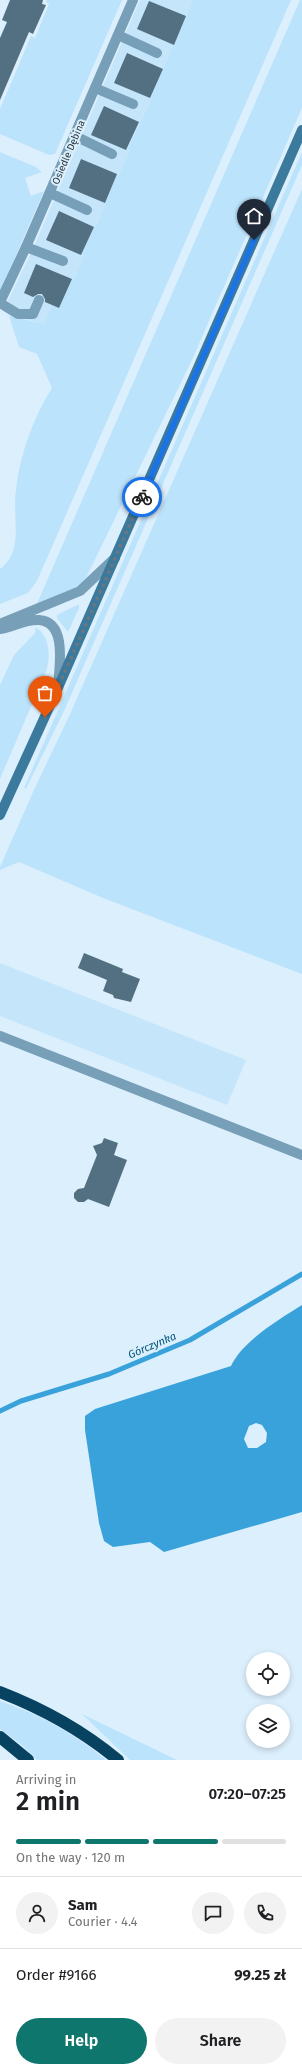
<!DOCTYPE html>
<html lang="en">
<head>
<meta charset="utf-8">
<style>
	:root { --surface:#fff; --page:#f2f2f2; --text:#202124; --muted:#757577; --line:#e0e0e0; --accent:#0f766e }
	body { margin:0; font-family:"Fira Sans",sans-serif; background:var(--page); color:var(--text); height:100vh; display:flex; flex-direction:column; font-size:15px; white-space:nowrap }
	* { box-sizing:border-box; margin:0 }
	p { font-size:13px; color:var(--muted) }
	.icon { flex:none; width:22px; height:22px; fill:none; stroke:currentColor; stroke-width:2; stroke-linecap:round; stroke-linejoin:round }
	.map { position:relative; height:1760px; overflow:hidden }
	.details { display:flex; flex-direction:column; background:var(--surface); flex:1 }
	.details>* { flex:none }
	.tools { position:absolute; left:246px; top:1652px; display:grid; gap:8px }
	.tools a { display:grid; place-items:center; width:44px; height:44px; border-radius:50%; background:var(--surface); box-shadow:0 2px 6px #0003; font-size:20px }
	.pin { position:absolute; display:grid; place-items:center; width:34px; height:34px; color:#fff; margin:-41px -17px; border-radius:50% 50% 50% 0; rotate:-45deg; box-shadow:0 0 4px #0007 }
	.pin .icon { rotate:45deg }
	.courier { position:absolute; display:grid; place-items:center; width:40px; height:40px; margin:-20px; border:3px solid #1a73e8; border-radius:50%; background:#fff; color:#222; box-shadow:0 1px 5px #0007 }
	.overview em { font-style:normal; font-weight:600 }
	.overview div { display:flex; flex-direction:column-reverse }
	.overview { display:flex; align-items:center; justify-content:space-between; height:68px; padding:0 16px }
	h1 { font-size:26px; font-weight:600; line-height:30px }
	.bar { display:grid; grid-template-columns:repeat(4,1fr); gap:6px 4px; align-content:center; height:48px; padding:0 16px }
	.bar i { height:5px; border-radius:3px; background:var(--line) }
	.bar .current { background:var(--accent) }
	.bar p { grid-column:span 4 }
	.line { display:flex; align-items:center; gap:10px; padding:0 16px; border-top:1px solid var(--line) }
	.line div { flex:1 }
	.round { display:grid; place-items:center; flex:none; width:42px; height:42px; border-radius:21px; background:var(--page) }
	.button { display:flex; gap:8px; margin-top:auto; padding:8px 16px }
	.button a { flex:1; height:46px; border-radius:24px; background:var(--accent); color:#fff; font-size:16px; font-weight:600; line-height:46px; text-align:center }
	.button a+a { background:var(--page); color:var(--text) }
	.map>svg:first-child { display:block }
	.built { fill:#c5e5fa }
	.green { fill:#bce3fc }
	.water { fill:#39a2db; fill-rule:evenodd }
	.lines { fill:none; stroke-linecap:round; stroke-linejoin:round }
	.stream { stroke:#39a2db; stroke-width:5 }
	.building { fill:#527082 }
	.lane { stroke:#789fb8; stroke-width:10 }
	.street { stroke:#789fb8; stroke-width:10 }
	.secondary { stroke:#3b799d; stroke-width:10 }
	.highway { stroke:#074361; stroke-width:12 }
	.done { stroke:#687780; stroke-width:4; stroke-dasharray:0 7.2 }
	.route { stroke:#1a73e8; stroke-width:5 }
	.labels { text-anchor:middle; stroke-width:4; stroke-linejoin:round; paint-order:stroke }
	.street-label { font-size:10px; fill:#29363e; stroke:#dceffc }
	.water-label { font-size:11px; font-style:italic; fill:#00547a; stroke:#dceffc }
</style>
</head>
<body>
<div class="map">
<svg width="302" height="1760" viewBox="0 0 302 1760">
	<rect width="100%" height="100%" fill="#dceffc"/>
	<path class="built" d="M140 0H193L151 97 152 98 127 148 130 150 119 175 117 174 96 227H94L82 255 84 256 73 282 71 281 59 308 52 306 44 324 10 315 3 311 33 249Z
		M0 963 246 1060 227 1105 0 1016Z"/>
	<path class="green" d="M47 0H122L55 154 49 155 0 134V109L31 36 35 38 49 4 46 2Z
		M193 0H291L37 581 28 593 0 604V569C21 553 15 527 15 504 15 493 17 481 19 470 25 442 36 413 52 388L37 354 19 347 9 316 44 324 52 305 59 308 71 281H73L84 256 82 254 94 227H96L117 174 119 175 130 150 127 149 152 98 151 97Z
		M300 0H302V108L192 360 86 578 74 590 36 606Z
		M0 152 36 167 42 172 25 178 31 196 44 191 0 292Z
		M302 152V165L64 711 26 789 24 788Z
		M302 189V974L103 898 19 862 0 870V867L33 792 70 714Z
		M77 605H79V608L68 632 57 618V615Z
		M36 627C50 637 50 654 47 669L0 779V685L14 655 35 633Z
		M0 1701C39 1714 74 1733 106 1760H37L23 1746 0 1729Z
		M82 1714 177 1760H130Z"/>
	<path class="water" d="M302 1305V1512L164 1552 150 1542 113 1547 104 1541 99 1523 85 1430V1416L95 1409 231 1366C243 1341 278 1320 302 1305ZM256 1423 262 1425 267 1433 266 1442 257 1448H248L244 1439 249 1426Z"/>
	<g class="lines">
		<path class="stream" d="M0 1411 21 1401 109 1374 190 1340 302 1274"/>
	</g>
	<path class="building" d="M10 0H43L42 4 46 5 33 34 29 32 0 100V38L7 22 2 20Z
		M149 1 186 16 174 45 137 29Z
		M127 53 163 69 150 98 114 83Z
		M104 106 139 122 126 150 91 135Z
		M81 159 117 174 105 203 69 188Z
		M59 211 94 227 81 255 46 240Z
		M36 264 72 279 59 308 45 302V299L42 294H38L33 297 24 293Z
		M84 953 123 969 122 972 140 979 131 1002 114 998 113 995 103 991 107 980 78 968Z
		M104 1138 118 1143 114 1155 127 1160 109 1207 88 1199 84 1202H78L74 1198V1193L78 1189 84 1188 97 1155 93 1146 102 1143Z"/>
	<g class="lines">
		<path class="lane" d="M118 35 157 53
			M95 88 133 104
			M75 136 112 154
			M50 193 87 210
			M26 247 63 261
			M0 303 18 314H33L39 300
			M0 624 80 591 115 558
			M0 629C13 627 26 619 39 620 68 622 59 668 58 687
			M0 1036 302 1155"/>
		<path class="street" d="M0 302 26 247 133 0"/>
		<path class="secondary" d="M0 815 57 690 302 130"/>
		<path class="highway" d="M0 1692C44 1709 82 1730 118 1760
			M0 1737 28 1760"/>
	</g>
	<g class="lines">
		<path class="done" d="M45 717 142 497"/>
		<path class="route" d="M142 497 254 240"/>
	</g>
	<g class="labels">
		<g class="street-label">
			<text transform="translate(68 152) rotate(-67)" y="4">Osiedle Dębina</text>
		</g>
		<g class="water-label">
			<text transform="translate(152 1345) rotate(-23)" y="4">Górczynka</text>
		</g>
	</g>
</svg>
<div class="tools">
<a><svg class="icon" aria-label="locate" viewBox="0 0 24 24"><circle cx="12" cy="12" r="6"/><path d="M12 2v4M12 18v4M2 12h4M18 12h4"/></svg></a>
<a><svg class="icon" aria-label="layers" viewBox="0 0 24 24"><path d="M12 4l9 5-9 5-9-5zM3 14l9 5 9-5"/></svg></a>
</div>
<div class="pin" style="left:45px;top:717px;background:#ea580c"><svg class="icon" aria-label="bag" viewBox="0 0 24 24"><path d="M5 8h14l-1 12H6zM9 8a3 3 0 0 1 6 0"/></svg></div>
<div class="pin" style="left:254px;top:240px;background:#1f2937"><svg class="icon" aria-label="home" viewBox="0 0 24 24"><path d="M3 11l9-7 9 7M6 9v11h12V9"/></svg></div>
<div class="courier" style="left:142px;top:497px"><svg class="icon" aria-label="bike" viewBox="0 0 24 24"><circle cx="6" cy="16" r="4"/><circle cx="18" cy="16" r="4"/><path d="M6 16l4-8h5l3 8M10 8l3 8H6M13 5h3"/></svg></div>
</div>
<section class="details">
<div class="overview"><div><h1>2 min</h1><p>Arriving in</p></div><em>07:20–07:25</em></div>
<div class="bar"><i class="current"></i><i class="current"></i><i class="current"></i><i></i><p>On the way · 120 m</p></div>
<div class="line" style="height:72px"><a class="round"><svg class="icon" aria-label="person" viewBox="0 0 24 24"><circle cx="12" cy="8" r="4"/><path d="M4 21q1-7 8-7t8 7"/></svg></a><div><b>Sam</b><p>Courier · 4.4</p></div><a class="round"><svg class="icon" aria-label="chat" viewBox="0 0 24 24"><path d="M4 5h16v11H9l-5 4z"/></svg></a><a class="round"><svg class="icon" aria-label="phone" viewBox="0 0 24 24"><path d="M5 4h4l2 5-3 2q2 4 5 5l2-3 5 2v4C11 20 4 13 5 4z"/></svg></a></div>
<div class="line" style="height:52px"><div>Order #9166</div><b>99.25 zł</b></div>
<div class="button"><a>Help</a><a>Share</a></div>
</section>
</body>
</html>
